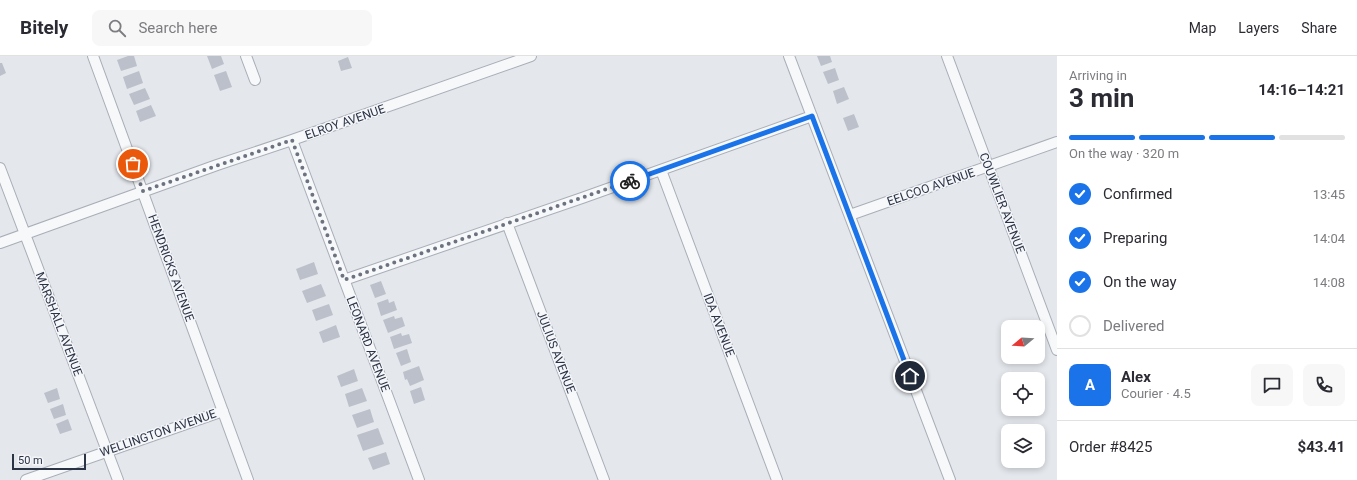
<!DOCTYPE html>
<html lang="en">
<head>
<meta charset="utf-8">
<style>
	:root { --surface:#fff; --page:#f7f7f7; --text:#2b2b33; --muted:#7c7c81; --line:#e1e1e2; --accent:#1a73e8 }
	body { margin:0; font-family:Roboto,sans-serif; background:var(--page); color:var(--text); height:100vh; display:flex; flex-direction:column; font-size:15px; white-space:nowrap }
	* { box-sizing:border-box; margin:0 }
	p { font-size:13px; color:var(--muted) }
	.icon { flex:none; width:22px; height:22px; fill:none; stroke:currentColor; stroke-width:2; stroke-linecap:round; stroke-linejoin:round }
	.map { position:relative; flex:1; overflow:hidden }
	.panel { display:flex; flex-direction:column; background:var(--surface); width:300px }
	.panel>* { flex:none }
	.needle { width:26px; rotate:252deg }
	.controls { position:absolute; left:1001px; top:264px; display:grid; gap:8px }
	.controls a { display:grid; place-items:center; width:44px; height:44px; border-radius:8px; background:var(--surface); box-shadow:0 2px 6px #0003; font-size:20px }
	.scale { position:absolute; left:12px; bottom:10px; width:74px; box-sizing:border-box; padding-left:4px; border:2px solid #2b3445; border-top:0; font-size:11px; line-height:14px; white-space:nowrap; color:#2b3445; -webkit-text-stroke:3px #f4f6f9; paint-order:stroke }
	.pin { position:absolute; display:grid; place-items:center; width:34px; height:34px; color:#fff; margin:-17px; border:2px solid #fff; border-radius:50%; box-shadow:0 1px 4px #0007 }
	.courier { position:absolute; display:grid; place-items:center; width:40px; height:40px; margin:-20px; border:3px solid #1a73e8; border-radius:50%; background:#fff; color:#222; box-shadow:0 1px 5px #0007 }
	.head em { font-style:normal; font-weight:700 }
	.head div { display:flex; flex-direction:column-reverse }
	.head { display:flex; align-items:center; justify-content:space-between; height:68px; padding:0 12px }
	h1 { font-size:26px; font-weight:700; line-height:30px }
	.bar { display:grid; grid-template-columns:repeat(4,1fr); gap:6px 4px; align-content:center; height:48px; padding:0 12px }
	.bar i { height:5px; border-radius:3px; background:var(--line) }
	.bar .selected { background:var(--accent) }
	.bar p { grid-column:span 4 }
	.line { display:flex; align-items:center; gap:10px; padding:0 12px; border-top:1px solid var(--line) }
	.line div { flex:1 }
	.round { display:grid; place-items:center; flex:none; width:42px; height:42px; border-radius:8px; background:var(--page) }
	ol { padding:0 12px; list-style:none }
	li { display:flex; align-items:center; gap:12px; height:44px }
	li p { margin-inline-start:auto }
	li .icon { padding:4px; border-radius:50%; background:var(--accent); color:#fff; stroke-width:4 }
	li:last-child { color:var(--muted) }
	li i { width:22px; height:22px; border:2px solid var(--line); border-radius:50% }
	header { display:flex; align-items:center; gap:24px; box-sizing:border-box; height:56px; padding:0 20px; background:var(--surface); border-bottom:1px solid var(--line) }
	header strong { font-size:19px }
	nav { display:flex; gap:22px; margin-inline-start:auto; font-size:14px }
	.search { width:280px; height:36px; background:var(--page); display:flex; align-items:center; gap:10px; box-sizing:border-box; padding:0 14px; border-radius:8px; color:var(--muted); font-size:15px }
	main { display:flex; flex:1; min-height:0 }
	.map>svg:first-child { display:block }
	.building { fill:#bbc0ca }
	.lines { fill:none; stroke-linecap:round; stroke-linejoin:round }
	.minor-casing { stroke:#a9aeb7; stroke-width:12 }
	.minor { stroke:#f7f8fa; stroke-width:10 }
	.done { stroke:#6c737f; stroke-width:4; stroke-dasharray:0 7.2 }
	.route { stroke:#1a73e8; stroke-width:5 }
	.labels { text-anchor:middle; stroke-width:3; stroke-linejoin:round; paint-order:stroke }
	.street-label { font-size:12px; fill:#2b3445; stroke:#f4f6f9 }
</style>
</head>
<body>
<header>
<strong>Bitely</strong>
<div class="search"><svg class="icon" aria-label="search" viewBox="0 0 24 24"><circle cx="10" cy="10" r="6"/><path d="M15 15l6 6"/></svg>Search here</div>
<nav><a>Map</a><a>Layers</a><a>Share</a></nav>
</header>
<main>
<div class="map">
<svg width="1057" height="424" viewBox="0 0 1057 424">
	<rect width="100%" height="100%" fill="#e4e7ec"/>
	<path class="building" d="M128 0H134L137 10 121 15 117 4Z
		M207 0H221L224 8 212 13Z
		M817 0H830L832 6 821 10Z
		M348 1 352 12 341 15 338 5Z
		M0 7H2L6 17 0 20Z
		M835 12 839 24 828 28 823 16Z
		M139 15 143 27 127 33 123 21Z
		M226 15 232 31 220 35 214 19Z
		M844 31 849 43 837 48 833 35Z
		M145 32 150 43 134 49 129 38Z
		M151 49 156 60 140 66 136 55Z
		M854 58 859 71 848 75 843 62Z
		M314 206 318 218 300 224 296 213Z
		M381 225 386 238 375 242 370 229Z
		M321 228 326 240 307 247 302 235Z
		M388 243 389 247 394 245 397 254 381 260 377 247Z
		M329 248 333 259 316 265 312 254Z
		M394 260 395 263 402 261 405 270 388 277 383 264Z
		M336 269 340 281 323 287 319 276Z
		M401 277 402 280 409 278 412 287 394 293 390 281Z
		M407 293 411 306 401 310 396 297Z
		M1021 301H1036L1023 306Z
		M419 310 424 324 410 330 407 323 405 324 403 316Z
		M354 313 358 325 341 331 337 320Z
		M421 331 425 344 414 348 410 335Z
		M57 332 60 343 48 347 44 337Z
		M362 332 367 345 349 351 345 338Z
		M63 348 66 359 54 363 50 353Z
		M370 353 374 366 357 372 352 359Z
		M68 363 72 374 60 378 56 368Z
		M378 372 384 388 363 395 357 379Z
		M386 396 390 408 373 414 368 402Z"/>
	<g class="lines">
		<g class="minor-casing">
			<path id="minor" d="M93 0 248 424
				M246 0 255 24
				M789 0 950 424
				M947 0 1057 294
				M292 84 419 424
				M0 112 118 424
				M661 114 777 424
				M850 159 1057 86
				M507 167 604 424
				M0 187 217 109 292 84 531 0
				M344 224 582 142 812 60
				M26 424 223 355"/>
		</g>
		<use href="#minor" class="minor"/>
	</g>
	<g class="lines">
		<path class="done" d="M133 108 143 135 292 84 344 224 630 125"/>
		<path class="route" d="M630 125 812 60 910 320"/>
	</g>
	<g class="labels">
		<g class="street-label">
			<text transform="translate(345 66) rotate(-19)" y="4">ELROY AVENUE</text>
			<text transform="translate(931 131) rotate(-19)" y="4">EELCOO AVENUE</text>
			<text transform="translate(1002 147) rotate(69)" y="4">COUWLIER AVENUE</text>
			<text transform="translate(171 212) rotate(70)" y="4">HENDRICKS AVENUE</text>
			<text transform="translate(59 268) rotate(69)" y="4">MARSHALL AVENUE</text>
			<text transform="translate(719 269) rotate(69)" y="4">IDA AVENUE</text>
			<text transform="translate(368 288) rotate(69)" y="4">LEONARD AVENUE</text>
			<text transform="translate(556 296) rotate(69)" y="4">JULIUS AVENUE</text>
			<text transform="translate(158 377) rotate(-19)" y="4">WELLINGTON AVENUE</text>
		</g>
	</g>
</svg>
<div class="controls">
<a><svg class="needle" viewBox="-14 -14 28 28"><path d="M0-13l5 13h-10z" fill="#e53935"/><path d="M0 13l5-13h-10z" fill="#7c7c81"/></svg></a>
<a><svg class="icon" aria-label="locate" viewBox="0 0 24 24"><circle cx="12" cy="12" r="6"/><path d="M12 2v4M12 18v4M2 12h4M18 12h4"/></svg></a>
<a><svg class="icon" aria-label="layers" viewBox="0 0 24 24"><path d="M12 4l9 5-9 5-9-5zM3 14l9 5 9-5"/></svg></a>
</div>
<div class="scale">50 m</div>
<div class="pin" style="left:133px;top:108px;background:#ea580c"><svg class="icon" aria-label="bag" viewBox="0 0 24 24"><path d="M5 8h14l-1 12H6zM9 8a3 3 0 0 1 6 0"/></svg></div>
<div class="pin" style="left:910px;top:320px;background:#1f2937"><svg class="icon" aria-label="home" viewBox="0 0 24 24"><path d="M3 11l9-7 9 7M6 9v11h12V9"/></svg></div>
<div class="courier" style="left:630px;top:125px"><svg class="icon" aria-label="bike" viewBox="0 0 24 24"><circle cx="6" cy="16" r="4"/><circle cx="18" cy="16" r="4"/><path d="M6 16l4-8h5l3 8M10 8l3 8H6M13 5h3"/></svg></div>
</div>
<section class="panel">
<div class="head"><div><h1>3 min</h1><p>Arriving in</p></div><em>14:16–14:21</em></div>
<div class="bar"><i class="selected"></i><i class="selected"></i><i class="selected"></i><i></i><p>On the way · 320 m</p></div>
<ol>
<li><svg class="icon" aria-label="check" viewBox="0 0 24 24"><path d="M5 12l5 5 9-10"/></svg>Confirmed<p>13:45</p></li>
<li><svg class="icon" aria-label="check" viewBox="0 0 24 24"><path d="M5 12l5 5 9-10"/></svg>Preparing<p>14:04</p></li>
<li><svg class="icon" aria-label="check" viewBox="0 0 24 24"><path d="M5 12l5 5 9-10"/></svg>On the way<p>14:08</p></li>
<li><i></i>Delivered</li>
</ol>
<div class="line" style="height:72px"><b class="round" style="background:var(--accent);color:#fff">A</b><div><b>Alex</b><p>Courier · 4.5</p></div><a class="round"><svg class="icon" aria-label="chat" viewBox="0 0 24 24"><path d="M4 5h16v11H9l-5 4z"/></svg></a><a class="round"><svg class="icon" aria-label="phone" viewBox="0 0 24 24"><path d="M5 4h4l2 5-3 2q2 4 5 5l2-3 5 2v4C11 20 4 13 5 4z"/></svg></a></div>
<div class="line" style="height:52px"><div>Order #8425</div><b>$43.41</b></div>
</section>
</main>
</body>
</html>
